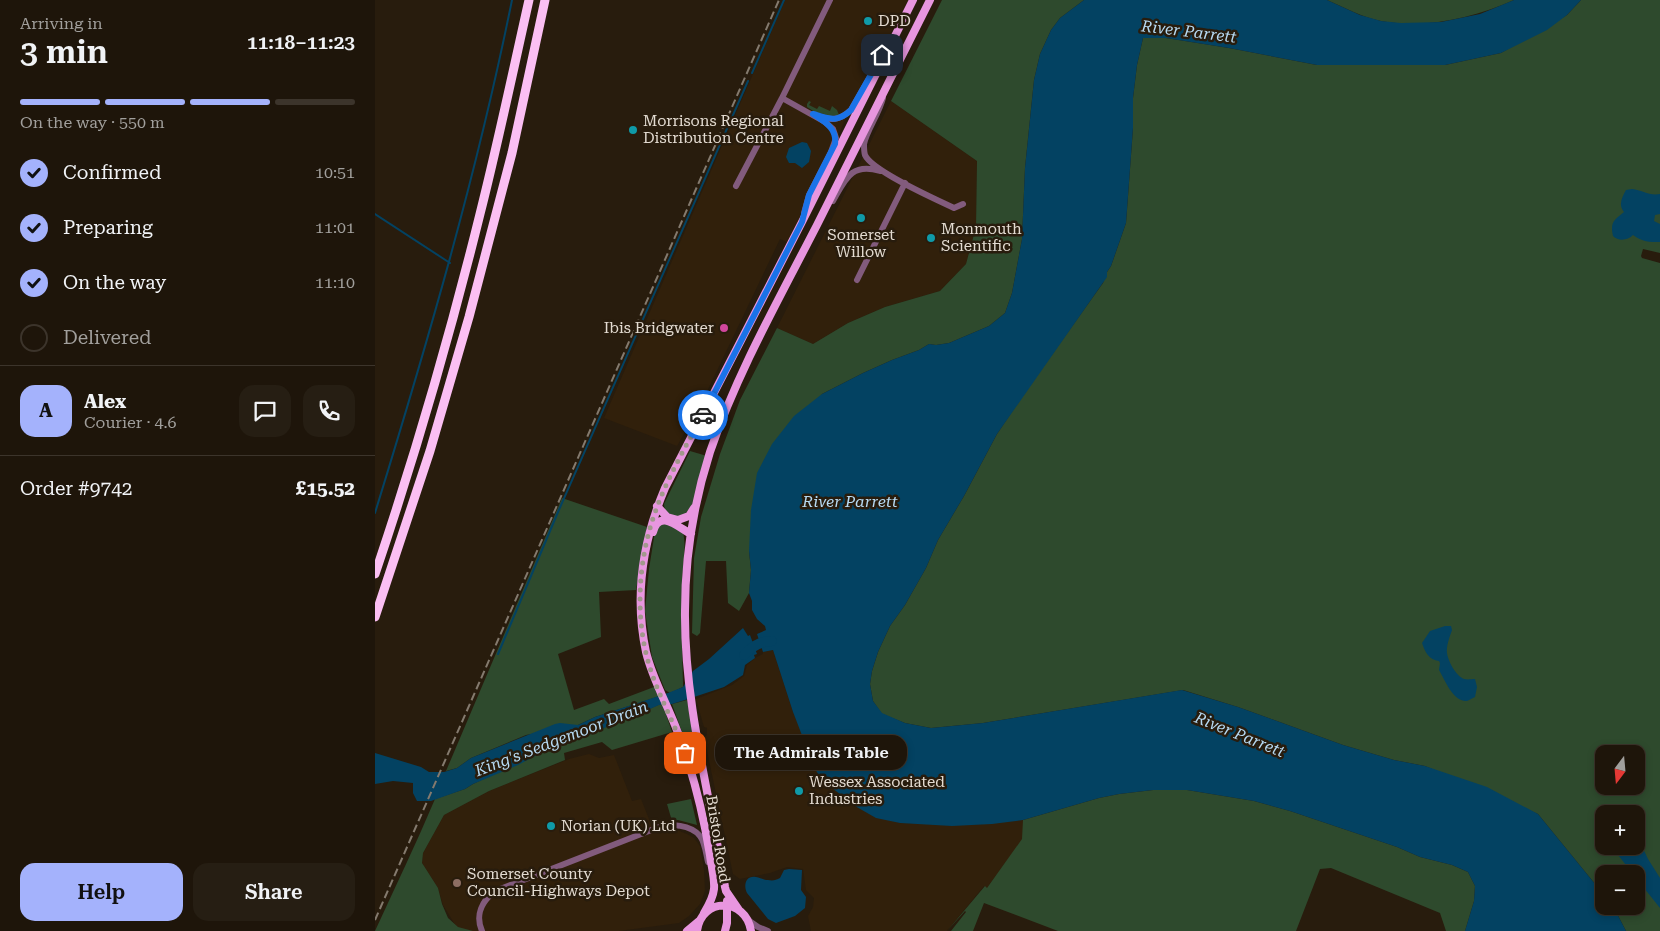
<!DOCTYPE html>
<html lang="en">
<head>
<meta charset="utf-8">
<style>
	:root { --surface:#1e150a; --page:#261e13; --text:#f1f3f6; --muted:#a19f9c; --line:#3c342b; --accent:#a4b2fc }
	body { margin:0; font-family:"Roboto Serif",serif; background:var(--page); color:var(--text); height:100vh; display:flex; flex-direction:column; font-size:19px; white-space:nowrap }
	* { box-sizing:border-box; margin:0 }
	p { font-size:16px; color:var(--muted) }
	.icon { flex:none; width:28px; height:28px; fill:none; stroke:currentColor; stroke-width:2; stroke-linecap:round; stroke-linejoin:round }
	.map { position:relative; flex:1; overflow:hidden }
	.side { display:flex; flex-direction:column; background:var(--surface); width:375px }
	.side>* { flex:none }
	.needle { width:32px; rotate:196deg }
	.buttons { position:absolute; left:1220px; top:745px; display:grid; gap:10px }
	.buttons a { display:grid; place-items:center; width:50px; height:50px; border-radius:10px; background:var(--surface); box-shadow:0 2px 8px #0003,0 0 0 1px var(--line); font-size:25px }
	.pin { position:absolute; display:grid; place-items:center; width:42px; height:42px; color:#fff; margin:-21px; border-radius:10px; box-shadow:0 2px 8px #0006 }
	.courier { position:absolute; display:grid; place-items:center; width:50px; height:50px; margin:-25px; border:4px solid #1a73e8; border-radius:50%; background:#fff; color:#222; box-shadow:0 1px 6px #0007 }
	.bubble { position:absolute; height:35px; border-radius:15px; background:var(--surface); box-shadow:0 2px 8px #0003,0 0 0 1px var(--line); font-size:16px; font-weight:600; line-height:35px; text-align:center }
	.overview em { font-style:normal; font-weight:600 }
	.overview div { display:flex; flex-direction:column-reverse }
	.overview { display:flex; align-items:center; justify-content:space-between; height:85px; padding:0 20px }
	h1 { font-size:32px; font-weight:600; line-height:38px }
	.bar { display:grid; grid-template-columns:repeat(4,1fr); gap:8px 5px; align-content:center; height:60px; padding:0 20px }
	.bar i { height:6px; border-radius:4px; background:var(--line) }
	.bar .active { background:var(--accent) }
	.bar p { grid-column:span 4 }
	.line { display:flex; align-items:center; gap:12px; padding:0 20px; border-top:1px solid var(--line) }
	.line div { flex:1 }
	.round { display:grid; place-items:center; flex:none; width:52px; height:52px; border-radius:15px; background:var(--page) }
	ol { padding:0 20px; list-style:none }
	li { display:flex; align-items:center; gap:15px; height:55px }
	li p { margin-inline-start:auto }
	li .icon { padding:5px; border-radius:50%; background:var(--accent); color:#111; stroke-width:4 }
	li:last-child { color:var(--muted) }
	li i { width:28px; height:28px; border:2px solid var(--line); border-radius:50% }
	.button { display:flex; gap:10px; margin-top:auto; padding:10px 20px }
	.button a { flex:1; height:58px; border-radius:15px; background:var(--accent); color:#111; font-size:20px; font-weight:600; line-height:58px; text-align:center }
	.button a+a { background:var(--page); color:var(--text) }
	main { display:flex; flex:1; min-height:0 }
	.map>svg:first-child { display:block }
	.built { fill:#31200b }
	.green { fill:#2e4a2d; fill-rule:evenodd }
	.water { fill:#034262 }
	.lines { fill:none; stroke-linecap:round; stroke-linejoin:round }
	.stream { stroke:#034262; stroke-width:2 }
	.river { stroke:#034262; stroke-width:10 }
	.minor { stroke:#825b7d; stroke-width:6 }
	.major { stroke:#e896df; stroke-width:8 }
	.highway { stroke:#fbbff3; stroke-width:9 }
	.rail { stroke:#847a6e; stroke-width:2; stroke-dasharray:8 4; stroke-linecap:butt }
	.done { stroke:#a2988c; stroke-width:5; stroke-dasharray:0 9 }
	.route { stroke:#1a73e8; stroke-width:6 }
	.culture-dot { fill:#0f9aa8; stroke:#281c0d; stroke-width:2 }
	.hotel-dot { fill:#d1479c; stroke:#281c0d; stroke-width:2 }
	.education-dot { fill:#8d6e63; stroke:#281c0d; stroke-width:2 }
	.labels { text-anchor:middle; stroke-width:5; stroke-linejoin:round; paint-order:stroke }
	.poi-label { font-size:15px; fill:#e3dbd1; stroke:#281c0d; text-anchor:start }
	.street-label { font-size:15px; fill:#e3dbd1; stroke:#281c0d }
	.water-label { font-size:16px; font-style:italic; fill:#b6daf3; stroke:#281c0d }
</style>
</head>
<body>
<main>
<section class="side">
<div class="overview"><div><h1>3 min</h1><p>Arriving in</p></div><em>11:18–11:23</em></div>
<div class="bar"><i class="active"></i><i class="active"></i><i class="active"></i><i></i><p>On the way · 550 m</p></div>
<ol>
<li><svg class="icon" aria-label="check" viewBox="0 0 24 24"><path d="M5 12l5 5 9-10"/></svg>Confirmed<p>10:51</p></li>
<li><svg class="icon" aria-label="check" viewBox="0 0 24 24"><path d="M5 12l5 5 9-10"/></svg>Preparing<p>11:01</p></li>
<li><svg class="icon" aria-label="check" viewBox="0 0 24 24"><path d="M5 12l5 5 9-10"/></svg>On the way<p>11:10</p></li>
<li><i></i>Delivered</li>
</ol>
<div class="line" style="height:90px"><b class="round" style="background:var(--accent);color:#111">A</b><div><b>Alex</b><p>Courier · 4.6</p></div><a class="round"><svg class="icon" aria-label="chat" viewBox="0 0 24 24"><path d="M4 5h16v11H9l-5 4z"/></svg></a><a class="round"><svg class="icon" aria-label="phone" viewBox="0 0 24 24"><path d="M5 4h4l2 5-3 2q2 4 5 5l2-3 5 2v4C11 20 4 13 5 4z"/></svg></a></div>
<div class="line" style="height:65px"><div>Order #9742</div><b>£15.52</b></div>
<div class="button"><a>Help</a><a>Share</a></div>
</section>
<div class="map">
<svg width="1285" height="931" viewBox="0 0 1285 931">
	<rect width="100%" height="100%" fill="#281c0d"/>
	<path class="built" d="M410 0H533L470 119 463 137 432 196 424 219 412 242 405 239 324 408 302 446 229 418Z
		M516 101 602 161 601 227 591 264 565 291 510 307 473 323 438 344 402 328Z
		M398 650 418 712 447 780 464 792 514 820 525 823 596 825 648 820V839L612 888 609 886 572 931H436L433 916 438 907 439 898 431 890 428 869 412 867 395 873 365 879 358 874 329 737 332 735V728L329 727 321 699 357 685 369 676 372 665 380 658 388 654V652Z
		M214 754 224 758 239 755 257 801 266 799 279 832 299 829 312 834 319 838 325 846 329 870 330 891 325 904 314 916 304 923 244 931H84L68 905 63 888 47 863 48 853 69 815 114 791 136 782 194 759Z"/>
	<path class="green" d="M567 0H709L685 18 676 30 665 54 659 80 650 168 647 239 637 293 630 313 614 326 574 343 561 345 554 344 544 350 517 360 488 373 447 394 374 551 376 570 374 593 364 611 353 603 351 561H331L325 633 322 636 317 633 319 558 326 517 345 454 365 400 402 328 438 344 473 323 510 307 565 291 591 264 601 227 602 161 516 101Z
		M952 0H1139C1099 18 1051 29 1006 21 987 17 970 8 952 0Z
		M1206 0H1285V253L1268 249 1266 256 1267 258 1285 263V931H1251L1238 906H1261V874H1229V895L1163 814 1050 766 1019 760 968 745 863 707 808 690 608 723 556 728 530 723 507 714 498 701 495 684 497 671 503 652 515 626 530 605 551 568 563 540 589 496 622 434 653 388 728 283 732 272 736 266 751 223 758 128V98L762 65 768 38H791L854 48 942 65H1070L1126 53 1192 15ZM1229 754H1261V786H1229ZM1229 814H1261V846H1229Z
		M434 101 436 102 434 105 442 109 444 106 455 111 457 106 462 110 464 115 455 116 445 113 443 114 432 107V104Z
		M315 451 332 456 318 504 308 517 300 518 290 512 289 504Z
		M187 498 272 527 261 590 224 592 226 637 183 654 199 710 229 699 234 704 279 687 281 688 285 696 220 717 203 725 151 735 96 758 82 768 71 771Z
		M292 523 308 532C312 550 307 567 307 586 306 618 307 650 308 682V687L295 693 290 690 277 657 270 611 274 569 280 531 283 526Z
		M312 700 323 756 316 757 297 704Z
		M283 705H288L297 732 237 750 227 742 189 753 190 760 114 791 69 815 48 853 47 863 49 866 63 888 67 904 73 918 83 927 98 931H0C20 887 41 844 60 799L90 789 98 784 179 746 216 734 244 720 259 714 268 712Z
		M778 790H812L879 801 915 811 1022 847 1045 857 1077 865 1093 872 1100 886 1099 901 1090 931H1071L1065 913 956 868 945 869 921 931H683L609 903 598 931H576L591 912 590 911 572 931 610 886 612 888 647 839 648 820 724 798 744 794Z
		M316 799 322 825 303 820 297 821 292 804Z"/>
	<path class="water" d="M709 0H952L985 15 1006 21 1026 23 1066 22 1105 14 1139 0H1206L1192 15 1172 30 1126 53 1070 65H942L854 48 791 38H768L762 65 758 98V128L751 223 736 266 732 272V277L622 434 589 496 563 540 551 568 530 605 515 626 503 652 497 671 495 684 498 701 507 713 530 723 556 728 608 723 807 690 863 707 968 745 1019 760 1050 766 1112 787 1163 814 1229 895V906H1238L1251 931H1090L1099 901 1100 886 1093 872 1077 865 1045 857 1022 847 915 811 879 801 812 790H778L744 794 724 798 648 820 617 824 577 826 525 823 501 818 480 806 447 780 440 769 418 712 398 650 388 652 382 634 391 630 390 626 382 619 377 610V601L374 593 376 570 374 551 376 510 382 473 397 444 419 416 447 394 488 373 517 360 544 350 554 344 561 345 574 343 614 326 630 313 637 293 647 239 650 168 659 80 665 54 676 30 685 18Z
		M427 142 432 143 436 151 434 162 427 168 420 163H414L411 157 414 148Z
		M1257 189C1267 190 1274 196 1285 194V214L1280 215 1279 221 1285 224V242C1275 242 1267 242 1258 235 1253 240 1244 242 1238 236 1235 222 1239 220 1249 212 1243 205 1247 197 1251 190Z
		M1070 626H1076L1077 630C1075 636 1071 646 1072 653 1073 661 1081 676 1089 679 1093 680 1097 679 1100 679L1102 687 1100 697C1097 698 1095 700 1092 701 1078 702 1070 680 1064 670L1065 663 1064 661C1054 660 1050 652 1047 643L1055 631Z
		M368 628 373 636 375 635 382 654 379 655 380 658 370 665 368 675 349 687 310 700 297 704 284 705 268 712 259 714 244 720 222 732 179 746 143 765 98 784 90 789 56 801H42L38 793V783L18 781 0 784V753L46 767 54 772H69L82 768 96 758 180 724 185 723 203 725 220 717 293 693 308 687 318 671 334 659Z
		M1261 834 1273 859 1285 878V908L1261 878V874H1258L1236 846H1261Z
		M414 869 427 870 426 890 431 897 430 908 420 916 401 923 393 919 372 893C368 885 371 875 381 877 386 878 389 880 393 880 398 881 401 880 405 878L409 870Z"/>
	<g class="lines">
		<path class="stream" d="M377 73 409 0
			M0 214 75 263
			M0 513C52 344 102 174 137 0
			M123 654 183 512 373 81"/>
		<path class="river" d="M369 655C377 646 385 641 397 641"/>
		<path class="minor" d="M508 98C504 114 492 130 489 144 489 147 489 152 490 155 497 171 562 200 579 208L588 204
			M446 117C459 121 466 119 476 110L507 56
			M361 186 407 98
			M458 201C470 180 476 162 505 171
			M429 213 434 195 456 152 461 138 458 129 450 122 407 98 455 0
			M482 280 530 183
			M373 920 383 927 393 931
			M107 931C100 915 107 901 120 891L284 827C296 824 315 824 325 836 330 842 331 854 333 862"/>
		<path class="major" d="M282 506 292 517 303 520 314 516 319 508
			M278 532C284 508 304 528 316 534
			M364 910 351 891 350 887C335 795 309 704 310 611 310 557 319 502 335 452 362 373 404 299 442 225 480 150 517 75 555 0
			M329 913C334 905 338 898 339 889 340 878 336 865 335 855 328 813 318 772 303 733 293 705 278 681 271 652 259 596 268 540 290 488L427 222 538 0
			M312 931 324 921
			M322 931C326 897 371 897 376 931
			M350 931 352 923V901"/>
		<path class="highway" d="M0 574C40 456 75 335 105 214 123 143 138 71 154 0
			M0 617 55 451 94 317 137 153 170 0"/>
		<path class="rail" d="M0 920 404 0"/>
	</g>
	<g class="lines">
		<path class="done" d="M310 753C300 724 284 697 275 668 259 617 263 557 282 507 294 475 312 444 328 415"/>
		<path class="route" d="M328 415 427 222 434 195 460 144C462 128 450 122 438 114 455 119 462 123 476 110L507 55"/>
	</g>
	<g class="culture-dot">
		<circle cx="493" cy="21" r="5"/>
		<circle cx="258" cy="130" r="5"/>
		<circle cx="486" cy="218" r="5"/>
		<circle cx="556" cy="238" r="5"/>
		<circle cx="424" cy="791" r="5"/>
		<circle cx="176" cy="826" r="5"/>
	</g>
	<circle class="hotel-dot" cx="349" cy="328" r="5"/>
	<circle class="education-dot" cx="82" cy="883" r="5"/>
	<g class="labels">
		<g class="poi-label">
			<text x="503" y="26">DPD</text>
			<text x="268" y="126">Morrisons Regional<tspan x="268" dy="17">Distribution Centre</tspan></text>
			<text x="566" y="234">Monmouth<tspan x="566" dy="17">Scientific</tspan></text>
			<text x="486" y="240" text-anchor="middle">Somerset<tspan x="486" dy="17">Willow</tspan></text>
			<text x="339" y="333" text-anchor="end">Ibis Bridgwater</text>
			<text x="434" y="787">Wessex Associated<tspan x="434" dy="17">Industries</tspan></text>
			<text x="186" y="831">Norian (UK) Ltd</text>
			<text x="92" y="879">Somerset County<tspan x="92" dy="17">Council-Highways Depot</tspan></text>
		</g>
		<g class="street-label">
			<text transform="translate(343 839) rotate(81)" y="5">Bristol Road</text>
		</g>
		<g class="water-label">
			<text transform="translate(814 31) rotate(7)" y="6">River Parrett</text>
			<text x="475" y="507">River Parrett</text>
			<text transform="translate(865 734) rotate(22)" y="6">River Parrett</text>
			<text transform="translate(186 738) rotate(-21)" y="6">King's Sedgemoor Drain</text>
		</g>
	</g>
</svg>
<div class="buttons">
<a><svg class="needle" viewBox="-14 -14 28 28"><path d="M0-13l5 13h-10z" fill="#e53935"/><path d="M0 13l5-13h-10z" fill="#a19f9c"/></svg></a>
<a>+</a>
<a>−</a>
</div>
<div class="pin" style="left:310px;top:753px;background:#ea580c"><svg class="icon" aria-label="bag" viewBox="0 0 24 24"><path d="M5 8h14l-1 12H6zM9 8a3 3 0 0 1 6 0"/></svg></div>
<div class="pin" style="left:507px;top:55px;background:#1f2937"><svg class="icon" aria-label="home" viewBox="0 0 24 24"><path d="M3 11l9-7 9 7M6 9v11h12V9"/></svg></div>
<div class="courier" style="left:328px;top:415px"><svg class="icon" aria-label="car" viewBox="0 0 24 24"><path d="M5 17H2v-5l4-1 3-4h7l3 4 3 1v5h-3M9 17h6M6 11h13"/><circle cx="7" cy="17" r="2"/><circle cx="17" cy="17" r="2"/></svg></div>
<div class="bubble" style="left:340px;top:735px;width:192px">The Admirals Table</div>
</div>
</main>
</body>
</html>
